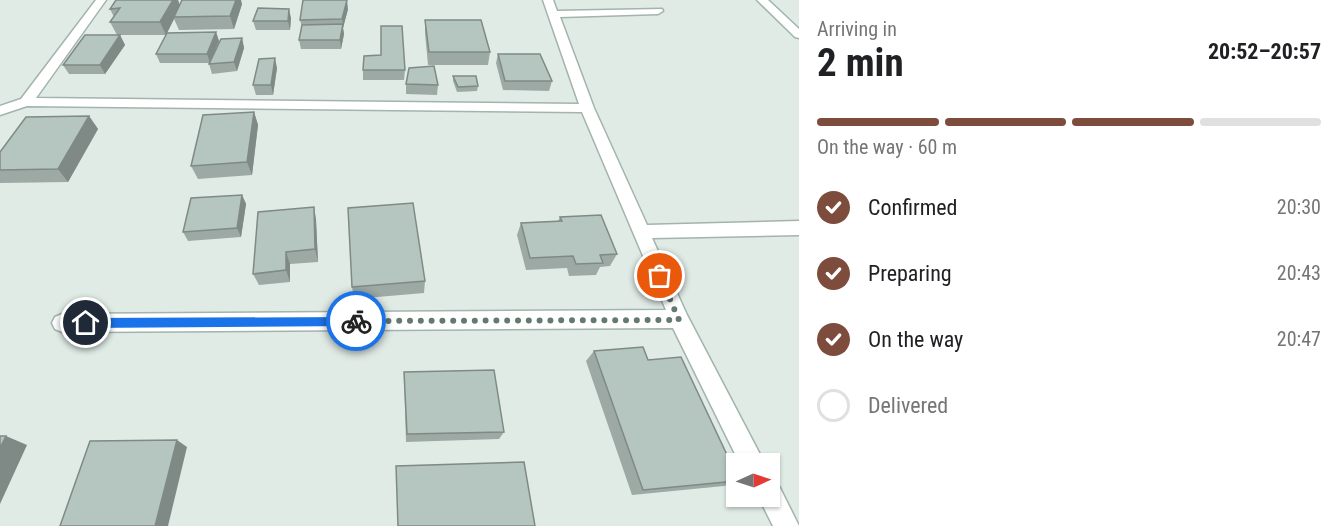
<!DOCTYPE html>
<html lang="en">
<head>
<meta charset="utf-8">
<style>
	:root { --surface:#fff; --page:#f2f2f2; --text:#202124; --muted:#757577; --line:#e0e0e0; --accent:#7d4c3c }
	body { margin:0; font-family:"Roboto Condensed",sans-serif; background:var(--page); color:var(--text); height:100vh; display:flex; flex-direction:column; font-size:22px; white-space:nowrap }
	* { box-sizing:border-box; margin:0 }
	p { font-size:20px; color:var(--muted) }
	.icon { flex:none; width:33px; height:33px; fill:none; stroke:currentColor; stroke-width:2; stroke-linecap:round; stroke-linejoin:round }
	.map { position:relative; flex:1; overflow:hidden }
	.side { display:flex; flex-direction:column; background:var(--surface); width:540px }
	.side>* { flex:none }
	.needle { width:39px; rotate:87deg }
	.fabs { position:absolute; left:726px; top:453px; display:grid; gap:12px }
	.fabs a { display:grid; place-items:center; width:54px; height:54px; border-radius:0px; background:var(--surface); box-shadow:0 2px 4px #0004; font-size:30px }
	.pin { position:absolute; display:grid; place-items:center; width:51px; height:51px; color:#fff; margin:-26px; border:3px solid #fff; border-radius:50%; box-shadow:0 2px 6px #0007 }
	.courier { position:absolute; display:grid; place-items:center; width:60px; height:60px; margin:-30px; border:4px solid #1a73e8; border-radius:50%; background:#fff; color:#222; box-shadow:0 2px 8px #0007 }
	.overview em { font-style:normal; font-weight:700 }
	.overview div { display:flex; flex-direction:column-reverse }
	.overview { display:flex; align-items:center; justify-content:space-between; height:102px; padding:0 18px }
	h1 { font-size:39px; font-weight:700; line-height:45px }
	.bar { display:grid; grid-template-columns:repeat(4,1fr); gap:9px 6px; align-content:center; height:72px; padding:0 18px }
	.bar i { height:8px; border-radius:4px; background:var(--line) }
	.bar .on { background:var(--accent) }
	.bar p { grid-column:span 4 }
	ol { padding:0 18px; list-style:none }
	li { display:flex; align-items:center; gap:18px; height:66px }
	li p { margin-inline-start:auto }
	li .icon { padding:6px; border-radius:50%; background:var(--accent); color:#fff; stroke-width:4 }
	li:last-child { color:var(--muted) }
	li i { width:33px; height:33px; border:3px solid var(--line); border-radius:50% }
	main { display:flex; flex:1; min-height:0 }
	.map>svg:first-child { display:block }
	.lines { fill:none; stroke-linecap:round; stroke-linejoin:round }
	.street-casing { stroke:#a3b3ad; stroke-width:3 }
	.secondary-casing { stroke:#9fb6ae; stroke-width:3 }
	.street { fill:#fff; fill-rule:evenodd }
	.secondary { fill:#fff; fill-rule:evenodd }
	.wall { fill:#9ca9a4 }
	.shaded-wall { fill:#7f8a86 }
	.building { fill:#b5c5bf; stroke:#7f8a86; stroke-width:1.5 }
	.route { fill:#1a73e8 }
	.done { stroke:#647972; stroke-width:6; stroke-dasharray:0 10.8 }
</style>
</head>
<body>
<main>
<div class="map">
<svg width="799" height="526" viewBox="0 0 799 526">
	<rect width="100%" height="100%" fill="#e0ebe6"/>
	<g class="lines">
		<g class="street-casing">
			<path id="street" d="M96 0H106L36 98 579 104 543 0H553L557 11 662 9 663 11 658 14 560 17 594 108 647 225 799 221V235L652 238 687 315 765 464H740L673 328 62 332 55 329 52 323 55 317 62 314 666 310 582 112 27 106 0 115V106L21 99Z
				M770 483 779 486 799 526H773L758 496H770Z"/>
		</g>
		<g class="secondary-casing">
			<path id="secondary" d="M757 0H768L799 29V38L795 37Z"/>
		</g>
		<use href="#street" class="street"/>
		<use href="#secondary" class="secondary"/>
	</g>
	<path class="wall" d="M116 0H178L180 5 242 4 234 29 179 30 174 19 167 33 216 32 219 41 213 55 242 38 244 48 237 71 212 74 209 64 210 63H160L156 54 166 35H117L110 22 114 17 110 9Z
		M348 9 343 28 344 34 341 49H301L299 40 302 27 300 20Z
		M291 18 290 30H256L253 21Z
		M425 20 490 52 488 65H428L425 33Z
		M120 35 125 45 105 74H69L63 65Z
		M498 54 552 81 549 91 503 90 496 63Z
		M381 55 405 70 404 80H363V70Z
		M277 68 273 95H256L253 85Z
		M453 76 478 86 477 91 457 92 453 81Z
		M406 84 438 85 437 95 406 94Z
		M254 112 258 125 252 175 198 179 191 166Z
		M89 116 98 129 68 182 0 183V170Z
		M242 195 246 204 241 237 188 241 183 232Z
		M314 207 316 220 318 262 290 264V282L259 285 253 274Z
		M560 217 617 254 610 266 600 267 596 275 569 276 567 268 526 270 517 235 521 223 558 221Z
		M425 281 424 293 354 299 352 287Z
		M594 351 648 360 736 474V482L724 486 632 495 586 361Z
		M404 372 504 432 499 439 406 442Z"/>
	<path class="shaded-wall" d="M173 0H178L180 7 174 17V19L166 35 160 22Z
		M236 0H241L242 4 234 29 230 16Z
		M347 0 348 9 343 28 344 34 341 49 340 40 343 25 342 19Z
		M289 9 291 18 290 30 288 21Z
		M216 32 219 41 210 63 207 54Z
		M120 35 125 45 105 74 100 65Z
		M242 38 244 48 237 71 234 62Z
		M275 58 277 68 273 95 271 85Z
		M254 112 258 125 252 175 247 162Z
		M89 116 98 129 68 182 58 169Z
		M242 195 246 204 241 237 237 228Z
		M314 207 316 220 318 262 315 249Z
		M286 252 290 264V282L286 270Z
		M6 436 27 445 0 504V448Z
		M177 440 187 447 168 526H155Z"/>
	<path class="building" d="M116 0H173L160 22H110L120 8 110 9Z
		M182 0H236L230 16 174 17Z
		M303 0H347L342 19 300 20Z
		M258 8 289 9 288 21H253Z
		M425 20H481L490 52H429Z
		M343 24 340 40H299L302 25Z
		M381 26H402L405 70H363L364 56 381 55Z
		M216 32 207 54H156L167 33Z
		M85 35H120L100 65H63Z
		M242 38 234 62 209 64 221 39Z
		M498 54H540L552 81H505Z
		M275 58 271 85H253L259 59Z
		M434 66 438 85 406 84 409 68Z
		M453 76H476L478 86 458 87Z
		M254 112 247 162 191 166 203 115Z
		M89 116 58 169 0 170V152L26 117Z
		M242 195 237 228 183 232 191 198Z
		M413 203 425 281 352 287 348 208Z
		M314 207 315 249 286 252V270L253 274 258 212Z
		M601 215 617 254 600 255 603 263 576 264 573 256 530 258 521 223 562 221 560 217Z
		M643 347 648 360 681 357 736 474V481L643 490 594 351Z
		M494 370 504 432 407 434 404 372Z
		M0 436H6L0 448Z
		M177 440 155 526H60L90 441Z
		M524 462 535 526H398L396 466Z"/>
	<path class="route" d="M356 317 362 321 356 326 86 328 80 323 86 318Z"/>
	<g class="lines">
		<path class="done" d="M356 321 679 320 660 276"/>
	</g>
</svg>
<div class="fabs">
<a><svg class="needle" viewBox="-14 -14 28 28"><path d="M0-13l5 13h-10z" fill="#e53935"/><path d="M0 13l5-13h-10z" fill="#757577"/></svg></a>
</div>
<div class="pin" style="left:660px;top:276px;background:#ea580c"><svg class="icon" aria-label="bag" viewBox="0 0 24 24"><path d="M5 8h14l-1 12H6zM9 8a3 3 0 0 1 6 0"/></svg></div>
<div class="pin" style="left:86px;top:323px;background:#1f2937"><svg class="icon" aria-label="home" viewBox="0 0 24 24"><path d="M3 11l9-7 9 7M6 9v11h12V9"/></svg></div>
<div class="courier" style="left:356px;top:321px"><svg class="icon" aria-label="bike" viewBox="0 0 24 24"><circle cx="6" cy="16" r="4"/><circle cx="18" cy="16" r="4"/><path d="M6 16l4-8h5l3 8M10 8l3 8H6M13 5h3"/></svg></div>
</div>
<section class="side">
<div class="overview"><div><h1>2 min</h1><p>Arriving in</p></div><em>20:52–20:57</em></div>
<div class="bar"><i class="on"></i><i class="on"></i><i class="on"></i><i></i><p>On the way · 60 m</p></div>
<ol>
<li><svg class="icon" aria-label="check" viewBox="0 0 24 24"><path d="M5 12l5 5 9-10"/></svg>Confirmed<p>20:30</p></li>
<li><svg class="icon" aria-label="check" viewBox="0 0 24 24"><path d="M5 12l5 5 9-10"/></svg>Preparing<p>20:43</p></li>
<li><svg class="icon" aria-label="check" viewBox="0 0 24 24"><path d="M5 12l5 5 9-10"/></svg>On the way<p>20:47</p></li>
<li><i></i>Delivered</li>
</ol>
</section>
</main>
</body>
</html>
